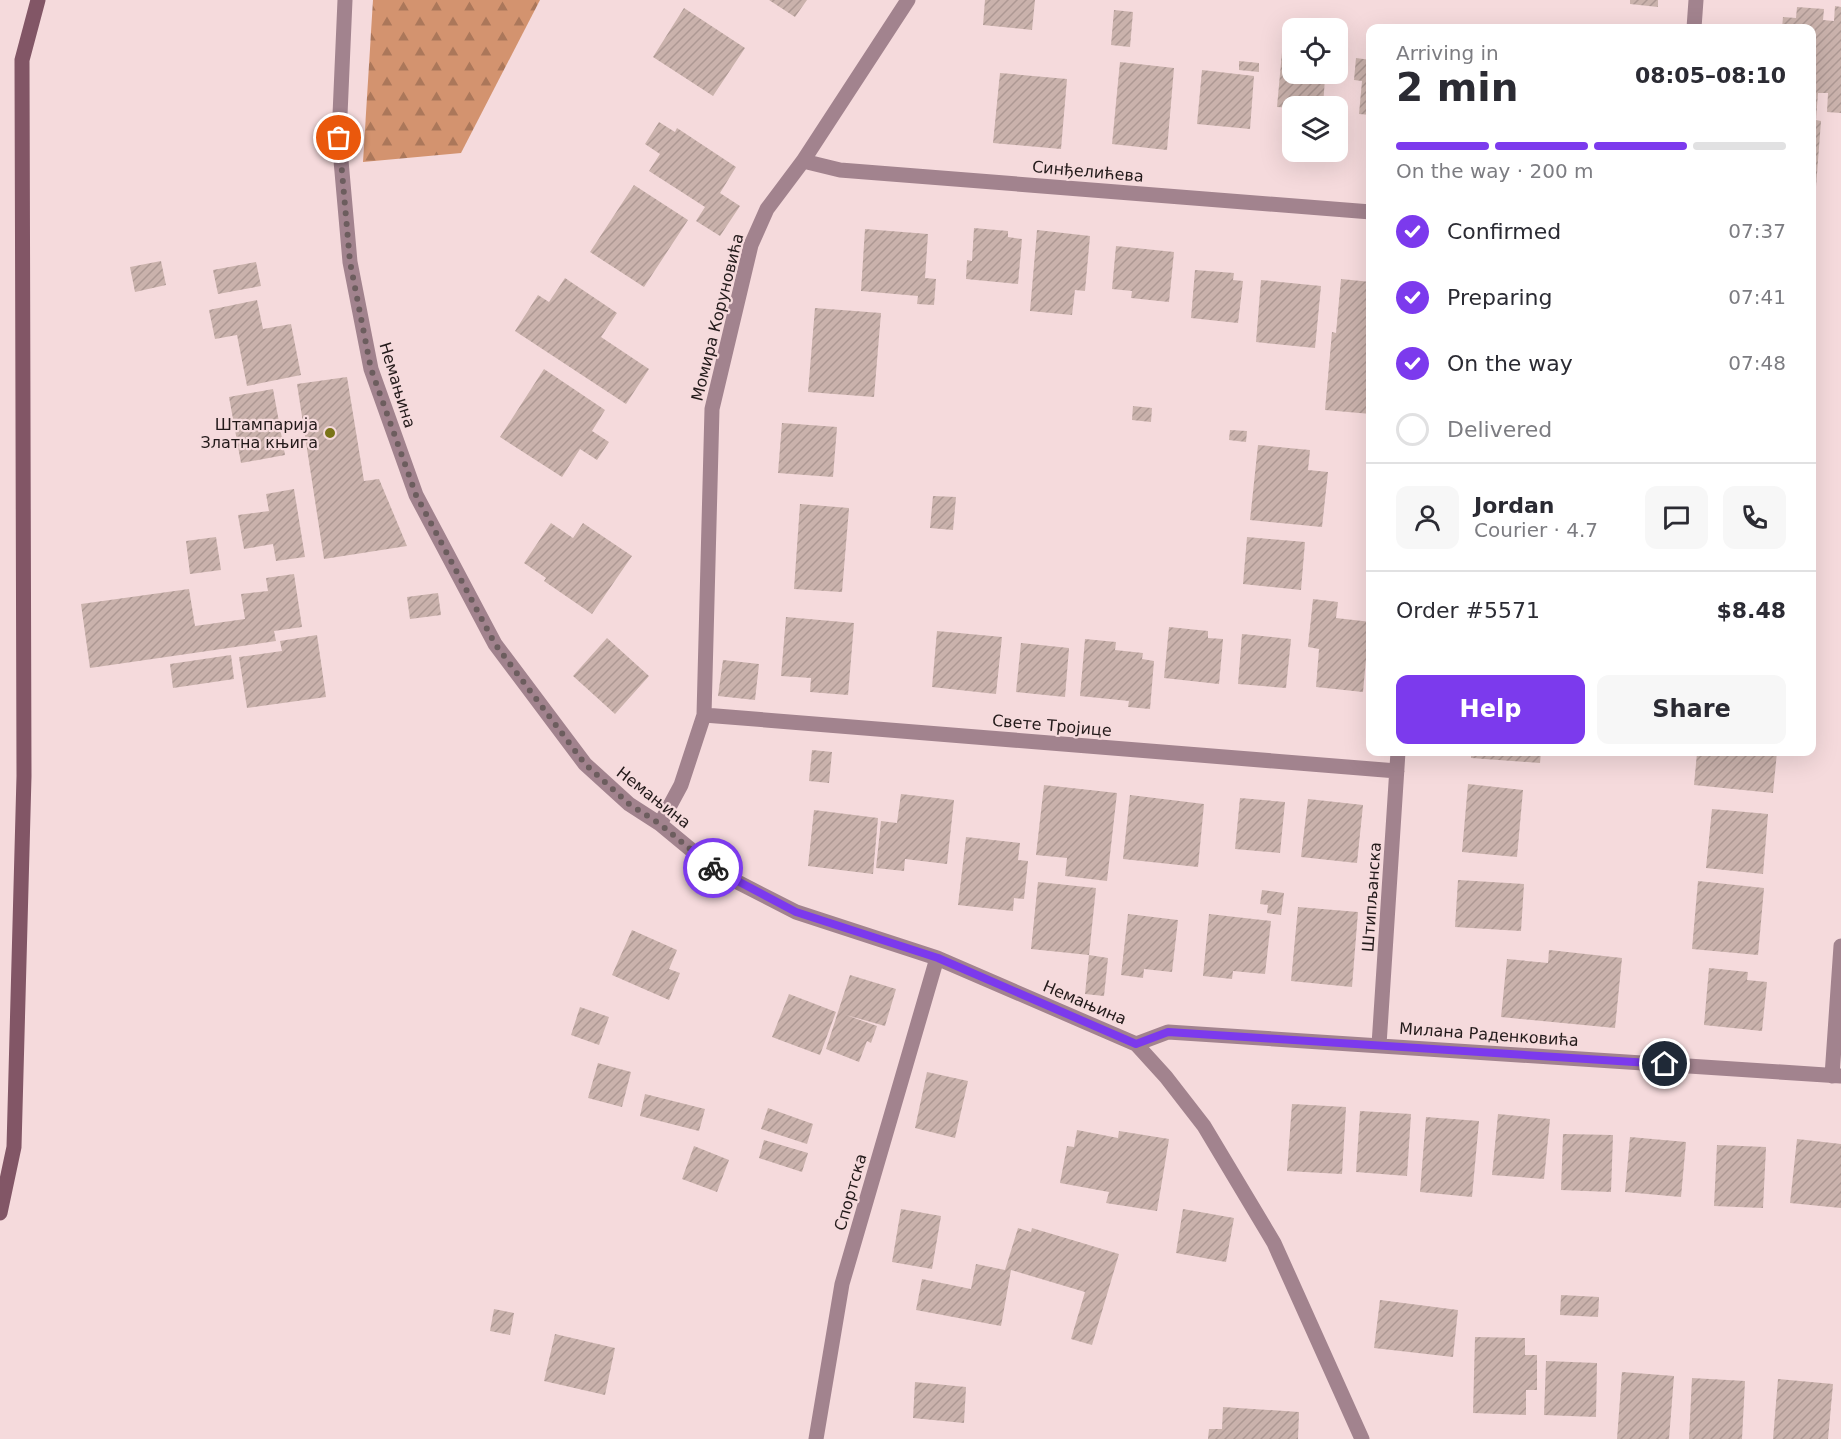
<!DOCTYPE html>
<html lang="en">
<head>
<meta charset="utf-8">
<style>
	:root { --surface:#fff; --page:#f7f7f7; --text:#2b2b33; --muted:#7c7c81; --line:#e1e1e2; --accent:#7c3aed }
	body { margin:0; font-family:"DejaVu Sans",sans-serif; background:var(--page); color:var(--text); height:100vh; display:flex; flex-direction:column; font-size:22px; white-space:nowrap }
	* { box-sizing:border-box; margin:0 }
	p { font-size:20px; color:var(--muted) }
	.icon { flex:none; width:33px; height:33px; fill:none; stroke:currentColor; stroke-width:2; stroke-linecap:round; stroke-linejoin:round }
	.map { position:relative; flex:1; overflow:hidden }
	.drawer { position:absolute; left:1366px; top:24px; width:450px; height:732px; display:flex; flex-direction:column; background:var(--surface); border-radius:12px; box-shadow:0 6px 24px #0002 }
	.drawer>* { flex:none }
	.fabs { position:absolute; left:1282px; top:18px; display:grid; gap:12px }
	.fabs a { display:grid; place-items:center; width:66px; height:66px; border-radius:12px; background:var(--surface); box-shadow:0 6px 24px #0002; font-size:30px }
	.pin { position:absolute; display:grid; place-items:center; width:51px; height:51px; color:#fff; margin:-26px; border:3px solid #fff; border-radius:50%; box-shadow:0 2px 6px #0007 }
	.courier { position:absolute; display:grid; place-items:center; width:60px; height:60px; margin:-30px; border:4px solid #7c3aed; border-radius:50%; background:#fff; color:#222; box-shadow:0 2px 8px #0007 }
	.summary em { font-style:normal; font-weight:700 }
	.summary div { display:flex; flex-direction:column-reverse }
	.summary { display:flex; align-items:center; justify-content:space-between; height:102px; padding:0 30px }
	h1 { font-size:39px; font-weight:700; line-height:45px }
	.bar { display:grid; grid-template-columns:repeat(4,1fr); gap:9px 6px; align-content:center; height:72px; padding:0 30px }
	.bar i { height:8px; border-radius:4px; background:var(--line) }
	.bar .active { background:var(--accent) }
	.bar p { grid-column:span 4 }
	.line { display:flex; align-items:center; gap:15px; padding:0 30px; border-top:2px solid var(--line) }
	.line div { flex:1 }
	.round { display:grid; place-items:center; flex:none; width:63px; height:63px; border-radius:12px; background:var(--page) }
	ol { padding:0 30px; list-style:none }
	li { display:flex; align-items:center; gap:18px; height:66px }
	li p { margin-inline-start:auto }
	li .icon { padding:6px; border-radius:50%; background:var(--accent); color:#fff; stroke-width:4 }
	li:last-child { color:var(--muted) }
	li i { width:33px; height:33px; border:3px solid var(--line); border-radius:50% }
	.action { display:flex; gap:12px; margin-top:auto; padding:12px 30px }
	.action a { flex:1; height:69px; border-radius:12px; background:var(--accent); color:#fff; font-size:24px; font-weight:700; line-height:69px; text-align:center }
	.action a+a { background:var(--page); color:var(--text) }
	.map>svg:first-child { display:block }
	.forest { fill:url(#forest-firs) }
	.building { fill:url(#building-hatch) }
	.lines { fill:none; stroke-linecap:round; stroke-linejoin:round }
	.street { stroke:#a2838e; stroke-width:15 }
	.secondary { stroke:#825666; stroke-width:15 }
	.done { stroke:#6c5d5e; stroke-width:6; stroke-dasharray:0 10.8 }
	.route { stroke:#7c3aed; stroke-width:8 }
	.poi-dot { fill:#7a7417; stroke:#f5dadc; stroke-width:2 }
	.labels { text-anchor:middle; stroke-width:4.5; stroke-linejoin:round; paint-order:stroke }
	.street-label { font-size:16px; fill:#231a1a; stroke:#f5dadc }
	.poi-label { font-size:16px; fill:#231a1a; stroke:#f5dadc; text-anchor:end }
</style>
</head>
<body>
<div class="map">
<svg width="1841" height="1439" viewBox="0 0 1841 1439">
	<defs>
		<pattern id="forest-firs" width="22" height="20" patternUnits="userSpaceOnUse" patternTransform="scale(1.5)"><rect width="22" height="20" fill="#d3936f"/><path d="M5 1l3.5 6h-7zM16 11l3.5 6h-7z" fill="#ab775a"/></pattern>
		<pattern id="building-hatch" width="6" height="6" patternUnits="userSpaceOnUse" patternTransform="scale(1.5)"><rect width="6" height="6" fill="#cab2ac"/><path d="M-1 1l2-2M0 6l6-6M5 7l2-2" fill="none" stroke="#ad9893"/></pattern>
	</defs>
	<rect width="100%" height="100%" fill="#f5dadc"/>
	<path class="forest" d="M373 0H540L461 153 363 162Z"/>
	<path class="building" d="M769 0H807L795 17Z
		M985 0H1035L1032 30 983 25Z
		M1630 0H1658V7L1630 4Z
		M1835 6 1841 7V113L1827 112 1828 93H1818L1816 120 1821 121 1815 200 1812 199V28H1782L1783 17 1796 18 1797 7 1824 9 1823 20 1834 21Z
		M684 8 745 48 713 96 653 57Z
		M1114 10 1133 12 1130 47 1111 45Z
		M1282 52 1293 53V74H1333L1332 79 1325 78 1323 106H1293V108L1277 107Z
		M1356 58 1371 60V115L1359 114 1362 81 1354 80Z
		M1239 61 1259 63V72L1239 70Z
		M1120 62 1174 68 1167 150 1112 144Z
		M1202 70 1254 76 1250 129 1197 124Z
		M1000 73 1067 79 1061 149 993 143Z
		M659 122 675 132 677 128 736 167 720 193 740 206 720 236 696 221 705 207 649 171 660 154 645 144Z
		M634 185 688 220 644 287 590 252Z
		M974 228 1008 231V237L1022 239 1018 284 966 279 967 260 972 261Z
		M865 229 928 234 925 278 936 279 934 305 917 304 918 296 861 291Z
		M1037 230 1090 236 1085 291 1075 290 1072 315 1030 311Z
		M1116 246 1174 252 1169 302 1131 298 1132 291 1112 289Z
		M161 261 166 285 135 292 130 267Z
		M256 262 261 286 218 294 213 270Z
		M1195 270 1234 273 1233 280 1243 281 1238 323 1191 318Z
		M565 278 617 313 601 337 649 369 626 404 515 331 538 295 549 302Z
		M1341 279 1371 282V414L1325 410 1332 332 1336 333Z
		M1261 280 1321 286 1315 348 1256 342Z
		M257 300 263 329 291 324 301 375 247 386 237 335 215 339 209 310Z
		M815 308 881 313 874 397 808 392Z
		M544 369 605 410 592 431 609 442 597 460 580 449 562 477 500 437Z
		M347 377 364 481 379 479 407 546 324 559 297 384Z
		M273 389 285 455 241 463 229 397Z
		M1133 406 1152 408 1151 422 1132 420Z
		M782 423 837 427 833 477 778 473Z
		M1230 430 1247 431 1246 442 1229 440Z
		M1258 445 1310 450 1308 470 1328 472 1322 527 1250 520Z
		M294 489 305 557 276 561 273 544 244 549 238 515 269 511 266 494Z
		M933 496 956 497 953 530 930 528Z
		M800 504 849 508 842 592 794 589Z
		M551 523 573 538 583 523 632 556 592 614 544 581 546 578 524 563Z
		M216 537 221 570 190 574 186 541Z
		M1247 537 1305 542 1301 590 1243 584Z
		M294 574 302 627 274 631 276 641 90 668 81 604 189 589 195 626 245 619 241 594 268 591 266 578Z
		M438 593 441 615 410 619 407 597Z
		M1313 599 1338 602 1336 618 1371 622V650L1367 649 1363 692 1316 687 1319 649 1308 647Z
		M786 617 854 623 848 695 810 692 811 678 781 676Z
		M1169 627 1208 631V638L1223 639 1219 684 1164 678Z
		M937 631 1002 637 996 694 932 687Z
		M1242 634 1291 639 1286 688 1238 684Z
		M317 635 326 697 247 708 239 657 282 651 280 641Z
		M607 638 649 676 615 714 573 676Z
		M1085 639 1116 642 1115 650 1143 653 1142 659 1154 661 1150 709 1128 707 1129 701 1080 696Z
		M1021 643 1069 648 1065 697 1016 692Z
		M231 655 234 679 173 688 170 664Z
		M723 660 759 664 755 700 718 696Z
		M812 750 832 752 829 783 809 781Z
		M1471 752H1541L1540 763 1471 758Z
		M1714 752H1777L1773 793 1694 785 1697 753 1714 755Z
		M1468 784 1523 790 1517 857 1462 852Z
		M1044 785 1117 793 1107 881 1065 876 1067 858 1036 855Z
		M901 794 954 800 947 864 905 859 904 871 876 868 881 821 897 823Z
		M1130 795 1204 804 1198 867 1123 859Z
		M1240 798 1285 802 1280 853 1235 849Z
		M1308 799 1363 805 1357 863 1301 857Z
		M1712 809 1768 814 1763 874 1706 868Z
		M814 810 878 818 873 874 808 866Z
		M966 837 1020 843 1018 860 1028 861 1024 899 1014 898 1013 911 958 905Z
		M1458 880 1524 884 1521 931 1455 927Z
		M1698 881 1764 888 1758 955 1692 949Z
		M1038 882 1096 888 1089 955 1031 949Z
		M1262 890 1284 893 1281 915 1267 913 1268 905 1260 904Z
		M1298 907 1358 912 1352 987 1291 981Z
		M1128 914 1178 920 1172 972 1144 969 1143 978 1121 975Z
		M1209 914 1271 921 1265 974 1233 971 1232 979 1203 976Z
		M632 930 677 950 669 969 680 973 669 1000 612 975Z
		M1549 950 1622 958 1615 1028 1501 1017 1507 959 1548 963Z
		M1089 955 1108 958 1104 996 1085 994Z
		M1709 968 1748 972 1747 980 1767 982 1762 1031 1704 1025Z
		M850 975 896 989 885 1026 846 1015 877 1026 871 1043 867 1041 859 1062 826 1049Z
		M789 994 836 1012 820 1055 772 1037Z
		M580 1007 609 1017 599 1045 571 1035Z
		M598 1063 631 1072 622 1107 588 1098Z
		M927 1072 968 1081 955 1138 915 1128Z
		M645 1094 705 1109 699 1131 640 1116Z
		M1292 1104 1346 1107 1342 1174 1287 1171Z
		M768 1108 813 1124 807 1144 761 1129Z
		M1360 1111 1411 1114 1407 1176 1356 1172Z
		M1498 1114 1550 1119 1544 1179 1492 1175Z
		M1426 1117 1479 1121 1472 1197 1420 1192Z
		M1077 1130 1118 1138 1119 1131 1169 1139 1157 1211 1106 1203 1109 1192 1060 1183 1067 1146 1074 1147Z
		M1563 1134 1613 1135 1611 1192 1561 1190Z
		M1630 1137 1686 1142 1681 1197 1625 1192Z
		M1797 1139 1841 1144V1208L1790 1203Z
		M764 1140 808 1153 802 1172 759 1158Z
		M1717 1145 1766 1147 1763 1208 1714 1206Z
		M694 1146 729 1160 717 1192 682 1179Z
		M901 1209 941 1216 932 1269 892 1262Z
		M1183 1209 1234 1218 1226 1262 1176 1253Z
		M1018 1228 1031 1232 1032 1228 1119 1254 1092 1345 1071 1339 1085 1292 1011 1270 1001 1326 916 1310 922 1279 971 1289 976 1264 1005 1270Z
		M1561 1295 1599 1297 1598 1317 1560 1315Z
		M1380 1300 1458 1310 1453 1357 1374 1348Z
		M494 1309 514 1313 510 1335 490 1331Z
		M555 1334 615 1348 605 1395 544 1381Z
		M1475 1337 1525 1338V1355H1537V1390H1526V1415L1473 1413Z
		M1546 1361 1597 1363 1596 1417 1544 1415Z
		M1622 1372 1674 1376 1669 1439H1617Z
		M1692 1378 1745 1381 1742 1439H1689Z
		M1778 1379 1833 1384 1828 1439H1773Z
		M915 1382 966 1387 964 1423 913 1418Z
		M1223 1407 1299 1412 1298 1439H1208L1209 1429H1222Z"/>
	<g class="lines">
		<path class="street" d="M345 0 339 138 350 262 371 369 416 495 495 644 585 764 629 804 660 824 718 872 796 912 937 958 1136 1044 1166 1077 1204 1126 1274 1243 1362 1439
			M1694 28 1696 0
			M803 161 840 170 1371 212
			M704 715 1397 771
			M660 824 681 785 704 715 712 409 751 245 767 209 803 161 908 0
			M1136 1044 1168 1032 1841 1076
			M1379 1045 1398 752
			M1832 1076 1841 946
			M816 1439 842 1284 937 958"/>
		<path class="secondary" d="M0 1213 14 1147 24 776 22 60 38 0"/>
	</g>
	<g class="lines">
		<path class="done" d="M339 138 350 262 371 369 416 495 495 644 585 764 629 804 660 824 713 868"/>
		<path class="route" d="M713 868 796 912 938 958 1136 1044 1168 1032 1665 1064"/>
	</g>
	<circle class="poi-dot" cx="330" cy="433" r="6"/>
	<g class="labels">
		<g class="street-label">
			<text transform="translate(1088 171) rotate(5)" y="6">Синђелићева</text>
			<text transform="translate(717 317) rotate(-76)" y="6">Момира Коруновића</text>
			<text transform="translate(398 385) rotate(73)" y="6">Немањина</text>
			<text transform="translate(1052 725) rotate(5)" y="6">Свете Тројице</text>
			<text transform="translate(654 797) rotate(38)" y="6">Немањина</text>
			<text transform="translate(1371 897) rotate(-86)" y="6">Штипљанска</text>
			<text transform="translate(1085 1002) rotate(23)" y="6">Немањина</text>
			<text transform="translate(1489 1034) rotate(4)" y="6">Милана Раденковића</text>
			<text transform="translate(850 1192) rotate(-74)" y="6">Спортска</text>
		</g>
		<g class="poi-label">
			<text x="318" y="430">Штампарија<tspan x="318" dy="18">Златна књига</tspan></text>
		</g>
	</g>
</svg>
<div class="fabs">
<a><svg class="icon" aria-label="locate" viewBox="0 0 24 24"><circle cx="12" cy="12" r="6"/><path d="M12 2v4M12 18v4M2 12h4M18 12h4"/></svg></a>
<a><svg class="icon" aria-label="layers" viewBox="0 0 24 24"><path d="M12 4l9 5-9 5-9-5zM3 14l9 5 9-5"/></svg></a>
</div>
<div class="pin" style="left:339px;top:138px;background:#ea580c"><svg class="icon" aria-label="bag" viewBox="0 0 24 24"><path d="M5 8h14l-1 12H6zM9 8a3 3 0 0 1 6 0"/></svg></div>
<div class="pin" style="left:1665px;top:1064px;background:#1f2937"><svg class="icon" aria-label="home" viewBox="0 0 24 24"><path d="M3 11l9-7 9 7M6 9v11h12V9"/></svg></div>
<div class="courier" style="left:713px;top:868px"><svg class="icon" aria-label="bike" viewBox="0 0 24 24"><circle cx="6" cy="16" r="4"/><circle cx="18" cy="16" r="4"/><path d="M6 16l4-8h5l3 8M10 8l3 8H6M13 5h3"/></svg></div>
<section class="drawer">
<div class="summary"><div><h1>2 min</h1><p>Arriving in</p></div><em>08:05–08:10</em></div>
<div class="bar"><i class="active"></i><i class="active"></i><i class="active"></i><i></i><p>On the way · 200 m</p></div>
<ol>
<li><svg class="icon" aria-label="check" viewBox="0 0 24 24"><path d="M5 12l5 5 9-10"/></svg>Confirmed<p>07:37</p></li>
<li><svg class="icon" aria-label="check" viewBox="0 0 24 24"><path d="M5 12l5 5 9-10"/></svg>Preparing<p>07:41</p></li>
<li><svg class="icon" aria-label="check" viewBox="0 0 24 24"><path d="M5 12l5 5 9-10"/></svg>On the way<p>07:48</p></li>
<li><i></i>Delivered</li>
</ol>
<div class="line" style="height:108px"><a class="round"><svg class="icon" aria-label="person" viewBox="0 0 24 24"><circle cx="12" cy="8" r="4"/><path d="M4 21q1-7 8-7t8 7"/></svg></a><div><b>Jordan</b><p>Courier · 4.7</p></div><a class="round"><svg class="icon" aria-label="chat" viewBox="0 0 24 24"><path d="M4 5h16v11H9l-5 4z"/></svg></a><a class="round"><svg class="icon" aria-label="phone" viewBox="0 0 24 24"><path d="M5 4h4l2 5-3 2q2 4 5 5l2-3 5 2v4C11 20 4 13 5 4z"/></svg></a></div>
<div class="line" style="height:78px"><div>Order #5571</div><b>$8.48</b></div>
<div class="action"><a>Help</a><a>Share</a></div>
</section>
</div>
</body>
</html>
